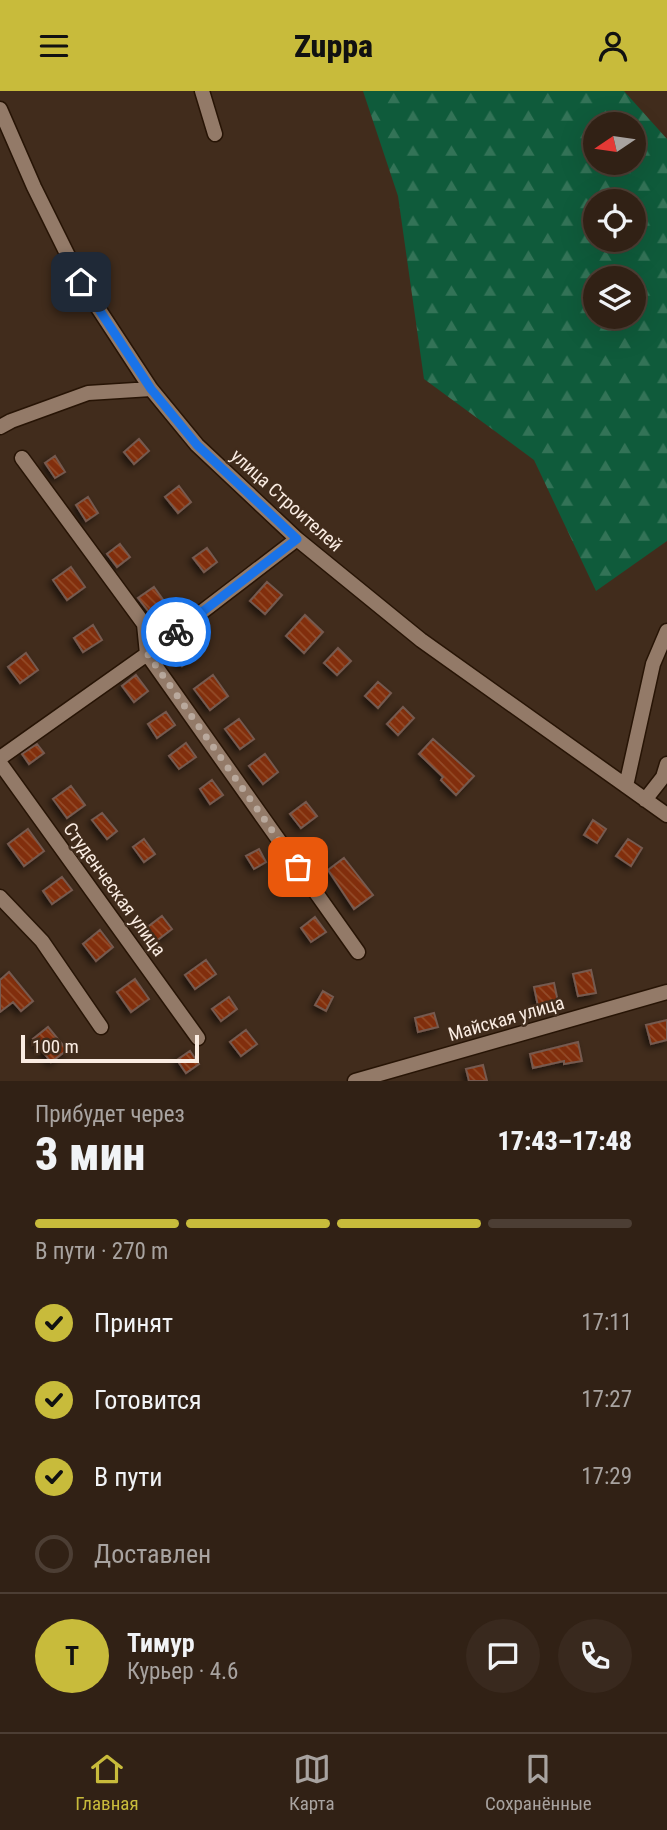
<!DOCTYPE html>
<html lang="ru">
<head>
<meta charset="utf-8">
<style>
	:root { --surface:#312115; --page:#39291e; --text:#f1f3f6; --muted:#a8a3a0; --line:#4c3e34; --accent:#c8bb3b }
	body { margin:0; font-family:"Roboto Condensed",sans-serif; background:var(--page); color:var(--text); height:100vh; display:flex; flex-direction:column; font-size:26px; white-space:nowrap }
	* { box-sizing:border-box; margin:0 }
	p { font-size:23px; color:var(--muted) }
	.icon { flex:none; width:38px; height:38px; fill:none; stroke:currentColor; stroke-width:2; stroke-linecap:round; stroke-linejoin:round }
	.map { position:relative; height:990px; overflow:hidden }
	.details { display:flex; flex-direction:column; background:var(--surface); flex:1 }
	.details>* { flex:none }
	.needle { width:46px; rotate:257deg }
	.buttons { position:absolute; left:583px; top:21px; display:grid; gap:14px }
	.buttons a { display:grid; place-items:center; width:63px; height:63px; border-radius:50%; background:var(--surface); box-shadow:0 7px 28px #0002,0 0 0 2px var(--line); font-size:35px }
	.scale { position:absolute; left:21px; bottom:18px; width:178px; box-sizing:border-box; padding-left:7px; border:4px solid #faece2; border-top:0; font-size:19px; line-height:24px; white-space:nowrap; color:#faece2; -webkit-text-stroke:5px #412c1c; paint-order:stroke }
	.pin { position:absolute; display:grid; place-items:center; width:60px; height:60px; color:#fff; margin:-30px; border-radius:14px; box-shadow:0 4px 10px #0006 }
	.courier { position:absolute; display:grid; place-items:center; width:70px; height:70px; margin:-35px; border:5px solid #1a73e8; border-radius:50%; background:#fff; color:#222; box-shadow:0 2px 9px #0007 }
	.head em { font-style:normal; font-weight:800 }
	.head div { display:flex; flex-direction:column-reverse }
	.head { display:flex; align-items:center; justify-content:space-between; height:119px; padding:0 35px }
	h1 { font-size:46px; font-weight:800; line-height:52px }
	.bar { display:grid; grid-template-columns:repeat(4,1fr); gap:10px 7px; align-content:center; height:84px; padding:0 35px }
	.bar i { height:9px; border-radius:5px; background:var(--line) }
	.bar .selected { background:var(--accent) }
	.bar p { grid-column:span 4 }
	.line { display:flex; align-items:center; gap:18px; padding:0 35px; border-top:2px solid var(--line) }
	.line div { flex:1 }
	.round { display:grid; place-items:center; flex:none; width:74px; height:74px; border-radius:37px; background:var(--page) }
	ol { padding:0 35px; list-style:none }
	li { display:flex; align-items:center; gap:21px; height:77px }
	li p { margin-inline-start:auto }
	li .icon { padding:7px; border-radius:50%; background:var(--accent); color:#111; stroke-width:4 }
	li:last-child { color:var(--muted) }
	li i { width:38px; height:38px; border:4px solid var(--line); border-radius:50% }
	header { display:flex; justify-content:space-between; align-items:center; height:91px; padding:0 35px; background:var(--accent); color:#111; font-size:32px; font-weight:800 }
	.menu { display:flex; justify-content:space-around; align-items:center; height:98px; border-top:2px solid var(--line); background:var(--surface); font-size:19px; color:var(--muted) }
	.menu a { display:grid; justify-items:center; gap:4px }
	.menu .selected { color:var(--accent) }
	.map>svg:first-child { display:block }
	.forest { fill:url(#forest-firs); fill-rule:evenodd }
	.building { fill:url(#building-back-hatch); stroke:#765a50; stroke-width:2; filter:url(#shadow) }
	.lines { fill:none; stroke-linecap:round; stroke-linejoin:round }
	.minor-casing { stroke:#271405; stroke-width:17 }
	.minor { stroke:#937a68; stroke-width:14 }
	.done { stroke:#b9a99d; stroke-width:7; stroke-dasharray:0 12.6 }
	.route { stroke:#1a73e8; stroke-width:9 }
	.labels { text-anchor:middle; stroke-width:5; stroke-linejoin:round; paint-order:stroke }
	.street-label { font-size:19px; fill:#faece2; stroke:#412c1c }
</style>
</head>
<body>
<header><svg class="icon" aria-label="menu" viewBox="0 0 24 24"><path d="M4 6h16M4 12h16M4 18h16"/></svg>Zuppa<svg class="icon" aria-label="person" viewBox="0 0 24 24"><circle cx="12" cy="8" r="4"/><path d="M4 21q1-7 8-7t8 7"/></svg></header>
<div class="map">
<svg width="667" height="990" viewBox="0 0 667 990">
	<defs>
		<pattern id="forest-firs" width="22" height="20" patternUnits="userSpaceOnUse" patternTransform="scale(1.75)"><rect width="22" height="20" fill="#0f5b3b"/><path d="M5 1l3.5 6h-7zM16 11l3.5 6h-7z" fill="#337357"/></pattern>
		<pattern id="building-back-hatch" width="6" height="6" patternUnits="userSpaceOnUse" patternTransform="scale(1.75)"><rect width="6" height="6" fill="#812e07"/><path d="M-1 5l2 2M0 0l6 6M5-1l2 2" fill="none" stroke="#944c2b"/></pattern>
		<filter id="shadow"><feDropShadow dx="-3" dy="3" stdDeviation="3.5" flood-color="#0009"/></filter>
	</defs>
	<rect width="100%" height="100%" fill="#412c1c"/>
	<path class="forest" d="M363 0H624L667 48V450L596 500 534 369 424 288 398 105ZM595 33H634V72H595ZM595 110H634V149H595ZM595 187H634V226H595Z"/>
	<path class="building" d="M139 348 149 360 134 373 124 361Z
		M55 365 65 381 55 387 45 372Z
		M179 395 191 411 178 422 165 406Z
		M88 406 98 422 86 430 76 414Z
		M120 453 130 466 117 476 107 463Z
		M207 457 217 471 204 481 193 467Z
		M71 476 85 496 67 509 53 489Z
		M267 491 282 504 265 523 250 510Z
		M154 496 164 510 149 521 138 507Z
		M305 524 323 541 304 562 286 545Z
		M93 534 102 549 83 561 74 547Z
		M185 546 198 563 182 575 169 558Z
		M338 557 351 570 337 584 324 572Z
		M26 562 38 579 20 592 8 576Z
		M136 584 148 600 134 611 122 595Z
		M213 584 228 605 210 619 194 598Z
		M378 591 391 602 378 617 365 605Z
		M403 616 414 627 398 644 387 633Z
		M166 621 175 634 157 647 148 633Z
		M239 628 254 648 240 658 225 638Z
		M433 648 474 685 456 704 441 689 443 686 419 663Z
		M186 652 196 666 179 678 169 665Z
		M37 653 44 662 29 673 22 663Z
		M265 663 278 681 263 693 249 675Z
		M212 689 223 704 210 713 200 698Z
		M71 695 85 714 67 727 53 708Z
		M306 711 317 725 301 737 290 723Z
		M102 722 117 740 107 748 92 729Z
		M593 729 606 738 597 752 584 744Z
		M28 738 44 760 24 775 8 753Z
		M144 748 155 763 144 771 133 756Z
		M628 748 642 757 631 775 616 765Z
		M259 758 266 771 254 778 246 765Z
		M344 767 373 804 354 818 328 779Z
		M62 786 72 799 52 813 43 800Z
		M162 825 172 838 155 851 145 838Z
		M315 826 326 841 311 851 301 837Z
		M100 839 113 856 96 870 83 853Z
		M206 869 216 883 195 898 185 884Z
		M591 879 596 902 578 905 573 883Z
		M9 881 33 910 21 920 13 911 0 921V889Z
		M135 888 149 908 131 921 117 901Z
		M554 892 558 911 538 915 534 896Z
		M323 900 333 906 326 920 315 914Z
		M229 906 237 918 221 930 212 918Z
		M434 922 438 936 418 941 415 927Z
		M667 929V949L651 953 646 934Z
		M48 936 67 959 51 971 33 948Z
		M246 939 257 953 241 965 230 951Z
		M578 951 582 970 564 973V970L533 977 530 963Z
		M190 960 199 973 186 982 177 969Z
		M483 974 487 990H469L466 978Z"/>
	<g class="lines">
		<g class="minor-casing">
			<path id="minor" d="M202 0 215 43
				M0 18 34 96 81 191 151 298 197 354 297 448 421 549 667 724
				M0 336 11 330 88 302 151 298
				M22 367 144 533 147 563 358 861
				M0 667 147 563 297 448
				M0 672 198 947
				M626 695 653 573 667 540
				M645 709 663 686 667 673
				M0 806 42 850 101 936
				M355 990 667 901"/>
		</g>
		<use href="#minor" class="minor"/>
	</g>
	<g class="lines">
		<path class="done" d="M176 541 147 562 298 776"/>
		<path class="route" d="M81 191 151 298 197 354 297 448 176 541"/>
	</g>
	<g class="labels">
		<g class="street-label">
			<text transform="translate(287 409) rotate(42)" y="7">улица Строителей</text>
			<text transform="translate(115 798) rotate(54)" y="7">Студенческая улица</text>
			<text transform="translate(506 927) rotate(-16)" y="7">Майская улица</text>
		</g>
	</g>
</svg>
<div class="buttons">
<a><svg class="needle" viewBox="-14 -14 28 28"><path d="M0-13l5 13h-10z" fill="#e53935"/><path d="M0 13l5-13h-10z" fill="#a8a3a0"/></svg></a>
<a><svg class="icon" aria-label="locate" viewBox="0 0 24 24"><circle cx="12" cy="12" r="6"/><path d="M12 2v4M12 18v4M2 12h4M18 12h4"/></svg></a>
<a><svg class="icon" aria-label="layers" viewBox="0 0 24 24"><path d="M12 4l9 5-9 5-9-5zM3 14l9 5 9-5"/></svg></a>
</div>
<div class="scale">100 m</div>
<div class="pin" style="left:298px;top:776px;background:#ea580c"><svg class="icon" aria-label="bag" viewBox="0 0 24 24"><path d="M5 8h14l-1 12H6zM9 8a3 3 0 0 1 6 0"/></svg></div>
<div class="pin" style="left:81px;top:191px;background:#1f2937"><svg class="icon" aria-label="home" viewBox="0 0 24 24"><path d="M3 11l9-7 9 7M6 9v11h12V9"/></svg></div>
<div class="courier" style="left:176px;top:541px"><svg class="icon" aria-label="bike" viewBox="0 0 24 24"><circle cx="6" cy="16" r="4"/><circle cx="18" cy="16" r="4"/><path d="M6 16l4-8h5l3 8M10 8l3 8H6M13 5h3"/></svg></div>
</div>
<section class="details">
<div class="head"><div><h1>3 мин</h1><p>Прибудет через</p></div><em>17:43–17:48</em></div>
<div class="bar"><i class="selected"></i><i class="selected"></i><i class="selected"></i><i></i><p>В пути · 270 m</p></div>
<ol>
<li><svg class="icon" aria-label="check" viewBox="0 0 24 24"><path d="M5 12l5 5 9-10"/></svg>Принят<p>17:11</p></li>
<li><svg class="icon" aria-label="check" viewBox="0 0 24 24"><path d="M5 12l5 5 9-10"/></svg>Готовится<p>17:27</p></li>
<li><svg class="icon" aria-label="check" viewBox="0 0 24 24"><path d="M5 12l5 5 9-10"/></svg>В пути<p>17:29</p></li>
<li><i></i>Доставлен</li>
</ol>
<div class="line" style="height:126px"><b class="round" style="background:var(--accent);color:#111">Т</b><div><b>Тимур</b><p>Курьер · 4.6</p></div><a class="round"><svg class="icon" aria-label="chat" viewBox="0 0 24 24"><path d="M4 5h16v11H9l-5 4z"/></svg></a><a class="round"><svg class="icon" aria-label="phone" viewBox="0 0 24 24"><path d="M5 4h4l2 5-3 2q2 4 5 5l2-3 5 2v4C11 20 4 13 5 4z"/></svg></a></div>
</section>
<nav class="menu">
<a class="selected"><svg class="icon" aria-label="home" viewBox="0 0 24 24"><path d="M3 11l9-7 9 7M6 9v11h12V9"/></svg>Главная</a>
<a><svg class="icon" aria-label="map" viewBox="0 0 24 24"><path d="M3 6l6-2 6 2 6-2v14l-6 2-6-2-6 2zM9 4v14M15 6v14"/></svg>Карта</a>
<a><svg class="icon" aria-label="saved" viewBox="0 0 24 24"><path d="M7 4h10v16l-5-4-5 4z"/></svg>Сохранённые</a>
</nav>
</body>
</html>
